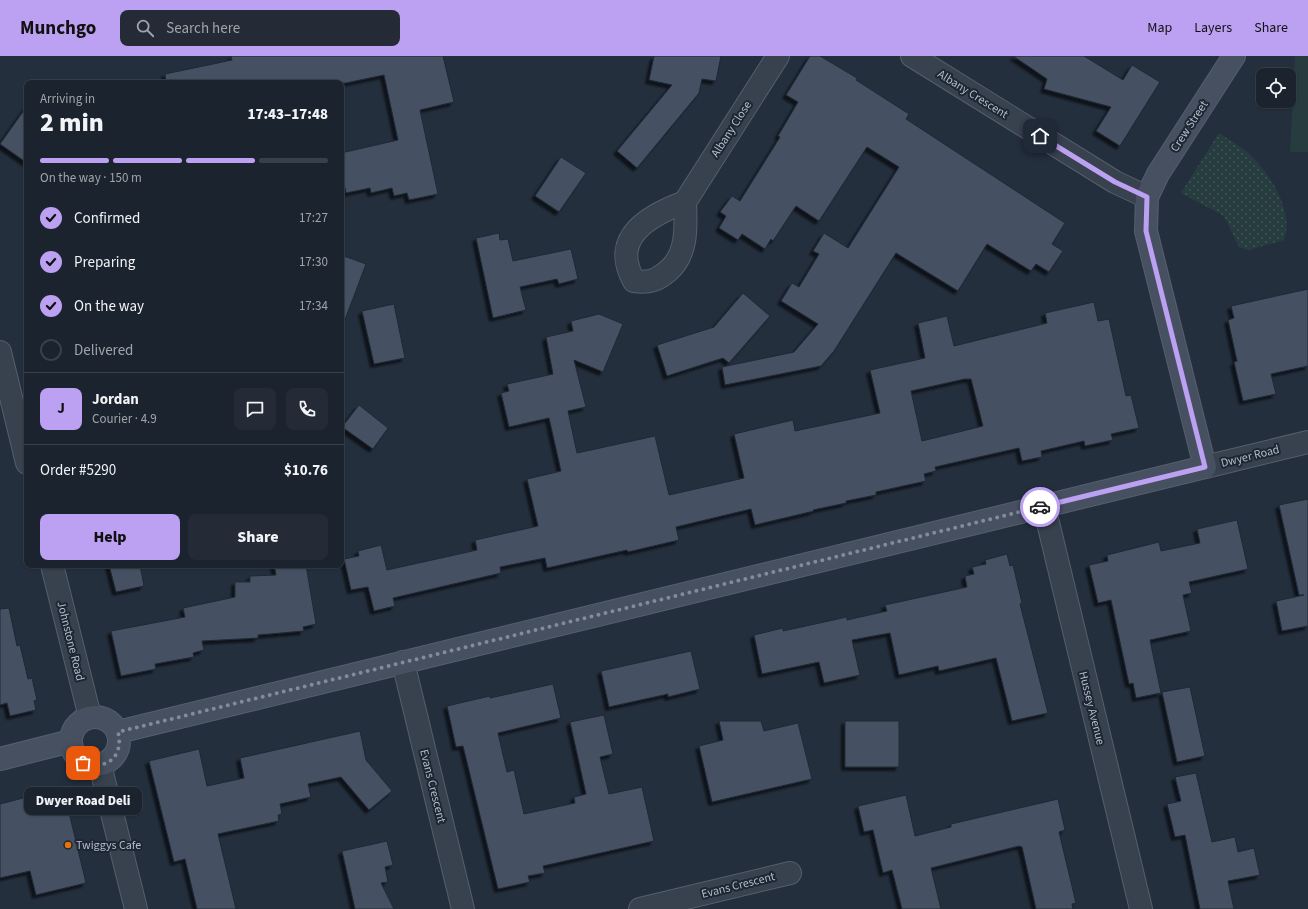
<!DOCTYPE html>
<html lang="en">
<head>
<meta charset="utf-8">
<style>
	:root { --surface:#1b232e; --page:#242b36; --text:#f1f3f6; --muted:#a0a4aa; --line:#39404a; --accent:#bca0f2 }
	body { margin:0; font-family:"Source Sans 3",sans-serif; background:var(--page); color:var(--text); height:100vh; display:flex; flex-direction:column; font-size:15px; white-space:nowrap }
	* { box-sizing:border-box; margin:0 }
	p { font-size:13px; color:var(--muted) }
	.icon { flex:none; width:22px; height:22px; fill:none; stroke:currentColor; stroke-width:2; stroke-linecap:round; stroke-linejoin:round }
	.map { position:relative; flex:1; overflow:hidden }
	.drawer { position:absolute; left:24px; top:24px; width:320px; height:488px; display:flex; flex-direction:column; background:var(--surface); border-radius:8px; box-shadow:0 1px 3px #0004,0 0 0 1px var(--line) }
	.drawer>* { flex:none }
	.tools { position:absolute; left:1256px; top:12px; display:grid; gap:8px }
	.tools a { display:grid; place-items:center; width:40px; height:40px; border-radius:8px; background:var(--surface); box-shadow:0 1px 3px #0004,0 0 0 1px var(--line); font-size:20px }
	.pin { position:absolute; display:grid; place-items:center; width:34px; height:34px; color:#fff; margin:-17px; border-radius:8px; box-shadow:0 2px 6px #0006 }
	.courier { position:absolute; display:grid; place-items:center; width:40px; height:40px; margin:-20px; border:3px solid #bca0f2; border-radius:50%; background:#fff; color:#222; box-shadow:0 1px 5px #0007 }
	.bubble { position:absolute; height:28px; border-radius:8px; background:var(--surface); box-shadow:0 1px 3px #0004,0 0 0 1px var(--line); font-size:13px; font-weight:800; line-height:28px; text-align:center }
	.headline em { font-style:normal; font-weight:800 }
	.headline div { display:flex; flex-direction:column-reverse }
	.headline { display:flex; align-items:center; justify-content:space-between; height:68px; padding:0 16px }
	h1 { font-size:26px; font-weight:800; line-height:30px }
	.bar { display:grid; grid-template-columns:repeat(4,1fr); gap:6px 4px; align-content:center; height:48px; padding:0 16px }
	.bar i { height:5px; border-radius:3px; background:var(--line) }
	.bar .on { background:var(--accent) }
	.bar p { grid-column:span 4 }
	.line { display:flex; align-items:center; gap:10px; padding:0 16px; border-top:1px solid var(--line) }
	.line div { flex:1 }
	.round { display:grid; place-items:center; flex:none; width:42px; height:42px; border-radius:8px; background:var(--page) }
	ol { padding:0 16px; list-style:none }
	li { display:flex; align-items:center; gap:12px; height:44px }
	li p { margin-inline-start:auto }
	li .icon { padding:4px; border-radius:50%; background:var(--accent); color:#111; stroke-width:4 }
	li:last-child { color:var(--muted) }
	li i { width:22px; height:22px; border:2px solid var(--line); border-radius:50% }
	.cta { display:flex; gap:8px; margin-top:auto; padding:8px 16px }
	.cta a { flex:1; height:46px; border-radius:8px; background:var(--accent); color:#111; font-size:16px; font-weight:800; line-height:46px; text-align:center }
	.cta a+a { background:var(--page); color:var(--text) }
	header { display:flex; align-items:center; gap:24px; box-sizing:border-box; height:56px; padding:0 20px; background:var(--accent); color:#111 }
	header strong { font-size:19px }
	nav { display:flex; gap:22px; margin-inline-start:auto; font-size:14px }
	.search { width:280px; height:36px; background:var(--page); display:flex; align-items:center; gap:10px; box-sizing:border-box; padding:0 14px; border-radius:8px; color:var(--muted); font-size:15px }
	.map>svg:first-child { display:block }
	.grass { fill:url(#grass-dots) }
	.pitch { fill:#263c3f }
	.building { fill:#455162; stroke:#1f2835; fill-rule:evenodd; filter:url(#shadow) }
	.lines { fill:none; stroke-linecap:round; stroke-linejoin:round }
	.street-casing { stroke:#565f6c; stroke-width:24 }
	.secondary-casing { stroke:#565f6c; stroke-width:24 }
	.street { stroke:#38414e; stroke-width:22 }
	.secondary { stroke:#465061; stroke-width:22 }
	.done { stroke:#828b98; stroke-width:4; stroke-dasharray:0 7.2 }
	.route { stroke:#bca0f2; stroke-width:5 }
	.food-dot { fill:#e8710a; stroke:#1d2633; stroke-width:1.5 }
	.labels { text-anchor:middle; stroke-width:4; stroke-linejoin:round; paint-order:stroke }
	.street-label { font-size:12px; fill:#b4bcc9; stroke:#1d2633 }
	.poi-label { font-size:12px; fill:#b4bcc9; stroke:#1d2633; text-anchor:start }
</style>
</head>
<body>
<header>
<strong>Munchgo</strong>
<div class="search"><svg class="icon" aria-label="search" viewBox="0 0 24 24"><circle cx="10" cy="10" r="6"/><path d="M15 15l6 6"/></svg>Search here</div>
<nav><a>Map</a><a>Layers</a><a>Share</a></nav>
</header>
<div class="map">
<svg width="1308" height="853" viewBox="0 0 1308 853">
	<defs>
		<pattern id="grass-dots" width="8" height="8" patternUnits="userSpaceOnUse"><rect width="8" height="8" fill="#263c3f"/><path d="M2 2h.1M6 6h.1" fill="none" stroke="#435659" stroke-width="1.8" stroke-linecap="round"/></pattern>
		<filter id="shadow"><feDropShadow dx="-3.5" dy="3.5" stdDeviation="1" flood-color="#0009"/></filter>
	</defs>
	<rect width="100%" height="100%" fill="#242f3e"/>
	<path class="grass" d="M1219 77C1229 84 1241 90 1250 99 1271 118 1294 156 1284 184L1248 194 1239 191 1224 160 1181 137Z"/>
	<path class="pitch" d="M1295 0H1308V96H1290Z"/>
	<path class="building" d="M231 0H443L454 46 420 54 438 138 409 144 407 137 394 140 392 132 371 137 370 132 346 137 341 114V97L398 84 384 19 346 27H166L165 18 232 4Z
		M654 0H721L716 25 702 23 699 37 637 112 617 95 672 29 649 24Z
		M810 0H820L857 22 856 24 909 58 906 63 1065 167 1052 188 1063 195 1049 216 1036 208 1031 215 987 188 958 235 896 197 834 295 821 310 725 329 722 311 794 296 818 268 781 245 792 227 799 231 819 198 813 195 824 177 848 192 899 111 867 91 819 165 796 150 773 185 771 183 765 193 742 178 738 184 719 172 726 160 720 156 732 140 740 145 780 81 778 80 798 46 786 39Z
		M1013 0H1084L1123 24 1132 9 1160 26 1120 90 1096 75 1111 51 1044 33 1047 23Z
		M27 50V107L0 88Z
		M561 101 586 117 559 156 535 140Z
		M499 177 500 184 508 183 513 205 571 193 578 223 559 228 557 223 520 231 526 254 493 262 476 182Z
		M341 199 366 208 343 269H341Z
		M1308 233V310L1271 318 1276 338 1243 345 1234 306 1237 305 1228 264 1234 262 1231 250Z
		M743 237 770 260 729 307 723 302 667 320 657 289 714 271Z
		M1094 246 1098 265 1109 263 1126 340 1131 339 1139 372 1111 378 1113 384 1085 390 1084 385 1041 395 1042 401 1022 405 1019 392 935 411 936 415 924 418 926 425 876 436V439L846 445V447L813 454 814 455 755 469 751 453 676 471 679 484 628 496 627 494 547 512 545 502 500 511 501 517 393 542 395 550 374 555 368 531 351 534 344 503 359 500 358 495 381 489 387 514 477 494 475 484 538 470 527 423 561 415 549 362 509 371 501 337 509 335 507 328 553 318 546 281 573 275 571 265 599 258 623 268 603 316 574 304 586 351 568 355 577 397 655 380 669 439 744 422 734 378 793 364 795 375 880 357 870 314 925 302 918 267 947 260 954 290 1047 267 1045 257ZM965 323H971L983 370 922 385 911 335Z
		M394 248 405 302 374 308 362 255Z
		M359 349 388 372 373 393 342 371Z
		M1308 443V570L1282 575 1276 545 1304 539H1299L1279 449Z
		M1237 464 1248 513 1189 526 1192 537 1183 539 1191 575 1150 584 1161 637 1136 642 1133 627 1129 628 1111 544 1098 547 1089 509 1108 505 1107 499 1159 486 1161 495 1200 487 1197 473Z
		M1007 498 1010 510 1013 509 1022 547 1020 548 1048 657 1012 665 996 602 939 615 938 610 899 619 890 577 852 584 860 619 824 627 819 606 762 618 754 579 783 572V575L847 561V564L887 555 885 549 967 531 965 520 974 518 972 511 986 508 985 504Z
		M109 509H140L144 530 116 536Z
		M274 509H306L316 568 303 571 304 575 258 579V582L202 585 204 594 193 597 194 601 155 608 156 613 121 620 111 575 185 561 183 552 235 541V526H250V520L276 519Z
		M9 552 17 590 20 589 28 623 32 622 37 644 34 645 36 654 10 660 7 647 0 649V553Z
		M691 595 700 633 668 641V638L609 651 601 615Z
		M553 628 561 662 498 677 507 716 514 714 524 758 575 747 574 741 586 738 570 666 604 659 613 698 600 701 609 738 642 731 654 785 543 810 545 817 528 820 530 826 498 833 463 690 456 691 447 650 490 640V642Z
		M1190 631 1205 700 1177 706 1162 636Z
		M719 665H761L764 675 798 667 812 723 712 746 699 690 723 684Z
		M845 665H899V711H845Z
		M360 675 366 704 392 735 369 754 341 721 308 728 311 741 280 748 282 758 278 759 279 765 218 778 236 853H197L185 803 174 806 149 705 199 693 207 730 244 722 240 702Z
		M1196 717 1212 786 1235 781 1238 796 1254 792 1260 819 1228 825 1234 853H1200L1185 779 1175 781 1167 748 1181 745 1175 721Z
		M50 735 66 744 86 827 36 839 30 815 0 822V748Z
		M906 739 915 780 951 771V768L1058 743 1065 774 1059 776 1076 847 1072 848 1073 853H1036L1022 791 1019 790 931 812 941 853H902L892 814 883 817 873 774 864 776 858 750Z
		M387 785 393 809 385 811 388 826 381 827 394 853H355L342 795Z"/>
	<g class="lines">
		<g class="street-casing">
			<path id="street" d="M912 0 1115 126 1147 141
				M685 146C686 170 688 198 668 215 656 225 649 227 634 225 609 181 650 159 685 146Z
				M685 146 778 0
				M0 296 27 407
				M1205 411 1308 386
				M1044 450 1141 853
				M52 509 90 661
				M403 606 463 853
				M100 709 136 853
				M640 853 790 817"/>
		</g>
		<g class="secondary-casing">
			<path id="secondary" d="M71 685a24 24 0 1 1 48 0a24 24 0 1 1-48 0Z
				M118 676 1205 411 1146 175 1147 141 1158 118 1234 0
				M0 703 71 685"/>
		</g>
		<use href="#street" class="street"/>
		<use href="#secondary" class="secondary"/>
	</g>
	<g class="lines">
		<path class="done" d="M83 707C107 715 124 700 118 676L1040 451"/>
		<path class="route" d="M1040 451 1205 411 1146 175 1147 141 1115 126 1040 80"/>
	</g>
	<circle class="food-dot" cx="68" cy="789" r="4"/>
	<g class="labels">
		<g class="street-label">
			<text transform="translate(973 38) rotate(32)" y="4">Albany Crescent</text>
			<text transform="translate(1189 70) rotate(-57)" y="4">Crew Street</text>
			<text transform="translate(731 73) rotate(-57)" y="4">Albany Close</text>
			<text transform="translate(1250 400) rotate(-14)" y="4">Dwyer Road</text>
			<text transform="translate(71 585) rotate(76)" y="4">Johnstone Road</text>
			<text transform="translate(1092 652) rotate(76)" y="4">Hussey Avenue</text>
			<text transform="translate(433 730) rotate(76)" y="4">Evans Crescent</text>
			<text transform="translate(738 829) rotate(-14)" y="4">Evans Crescent</text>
		</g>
		<g class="poi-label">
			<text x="76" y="793">Twiggys Cafe</text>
		</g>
	</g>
</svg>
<div class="tools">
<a><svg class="icon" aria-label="locate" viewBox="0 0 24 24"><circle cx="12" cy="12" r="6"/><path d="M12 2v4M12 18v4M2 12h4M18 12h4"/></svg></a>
</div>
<div class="pin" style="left:83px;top:707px;background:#ea580c"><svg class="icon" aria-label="bag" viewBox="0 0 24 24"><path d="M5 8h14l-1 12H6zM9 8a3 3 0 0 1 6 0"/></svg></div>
<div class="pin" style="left:1040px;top:80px;background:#1f2937"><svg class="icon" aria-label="home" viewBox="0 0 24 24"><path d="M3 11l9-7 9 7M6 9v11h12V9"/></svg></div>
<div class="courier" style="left:1040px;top:451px"><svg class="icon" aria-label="car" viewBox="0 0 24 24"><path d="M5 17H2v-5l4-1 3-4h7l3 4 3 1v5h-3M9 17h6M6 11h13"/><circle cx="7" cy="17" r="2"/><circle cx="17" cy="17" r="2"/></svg></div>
<div class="bubble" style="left:24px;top:731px;width:118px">Dwyer Road Deli</div>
<section class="drawer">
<div class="headline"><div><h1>2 min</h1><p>Arriving in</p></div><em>17:43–17:48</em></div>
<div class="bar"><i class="on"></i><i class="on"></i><i class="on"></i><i></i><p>On the way · 150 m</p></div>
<ol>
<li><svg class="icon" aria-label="check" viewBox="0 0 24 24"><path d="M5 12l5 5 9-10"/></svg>Confirmed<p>17:27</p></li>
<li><svg class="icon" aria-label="check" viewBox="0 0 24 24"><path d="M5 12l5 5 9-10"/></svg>Preparing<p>17:30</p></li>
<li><svg class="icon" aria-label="check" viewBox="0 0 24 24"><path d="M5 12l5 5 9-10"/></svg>On the way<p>17:34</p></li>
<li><i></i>Delivered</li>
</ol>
<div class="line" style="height:72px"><b class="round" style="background:var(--accent);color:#111">J</b><div><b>Jordan</b><p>Courier · 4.9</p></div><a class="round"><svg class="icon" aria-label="chat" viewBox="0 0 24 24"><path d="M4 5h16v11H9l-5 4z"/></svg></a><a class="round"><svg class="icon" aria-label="phone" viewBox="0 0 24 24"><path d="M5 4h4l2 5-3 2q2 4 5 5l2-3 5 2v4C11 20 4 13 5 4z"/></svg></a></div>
<div class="line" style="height:52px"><div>Order #5290</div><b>$10.76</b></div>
<div class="cta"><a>Help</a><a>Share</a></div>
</section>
</div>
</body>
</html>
